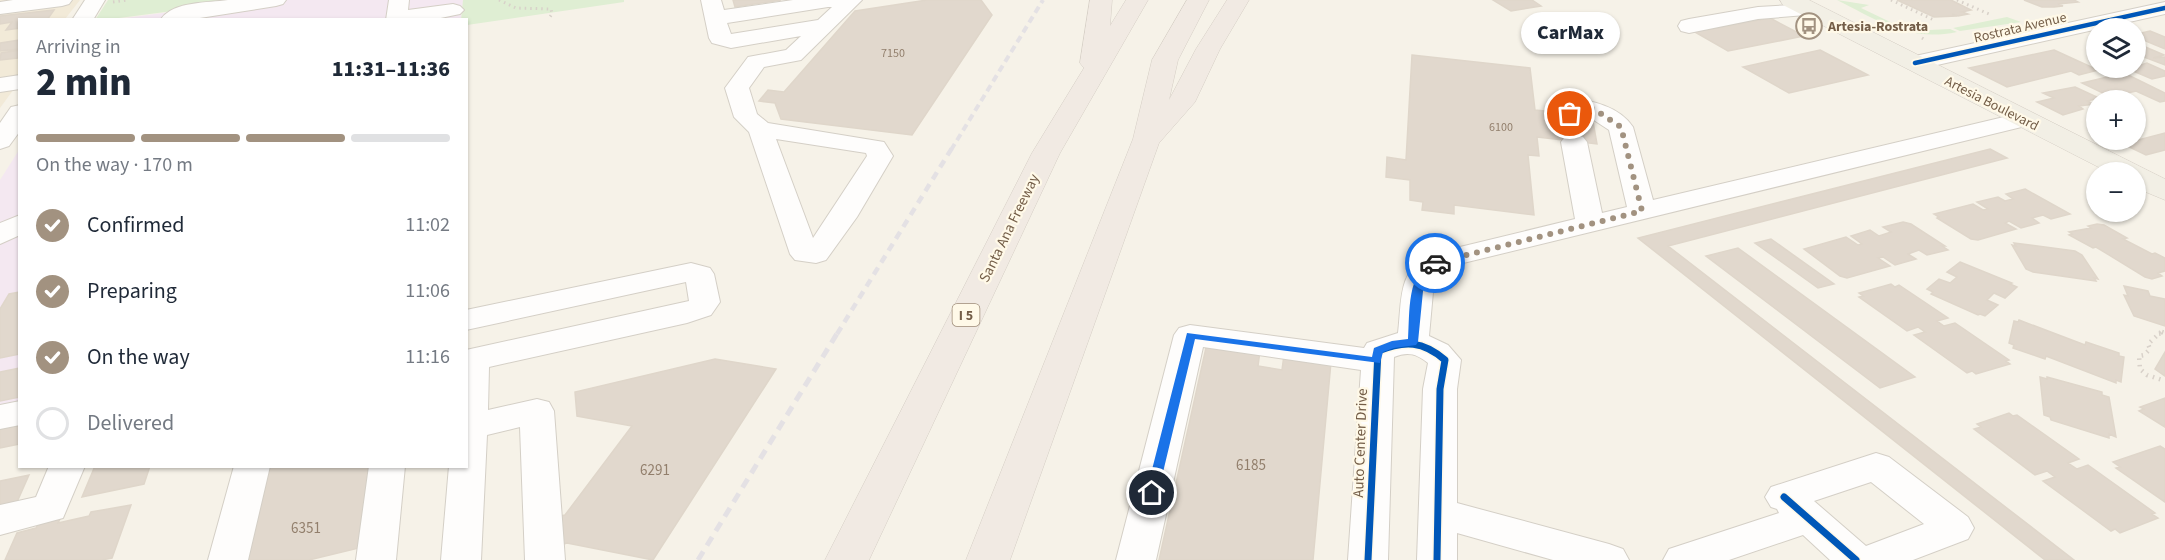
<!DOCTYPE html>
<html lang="en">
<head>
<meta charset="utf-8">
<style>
	:root { --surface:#fff; --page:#f2f2f3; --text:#1f2937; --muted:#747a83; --line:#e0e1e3; --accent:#a29280 }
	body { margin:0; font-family:"Source Sans 3",sans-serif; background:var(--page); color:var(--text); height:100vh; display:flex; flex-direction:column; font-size:22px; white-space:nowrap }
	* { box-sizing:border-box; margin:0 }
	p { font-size:20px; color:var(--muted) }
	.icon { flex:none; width:33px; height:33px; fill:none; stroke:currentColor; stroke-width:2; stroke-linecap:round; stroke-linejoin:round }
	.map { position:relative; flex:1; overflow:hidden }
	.details { position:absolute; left:18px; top:18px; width:450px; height:450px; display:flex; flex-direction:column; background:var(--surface); border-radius:0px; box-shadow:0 2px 4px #0004 }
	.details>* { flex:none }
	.controls { position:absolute; left:2086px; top:18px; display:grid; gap:12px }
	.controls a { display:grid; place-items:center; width:60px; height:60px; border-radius:50%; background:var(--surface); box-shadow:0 2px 4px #0004; font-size:30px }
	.pin { position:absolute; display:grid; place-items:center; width:51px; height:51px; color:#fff; margin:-26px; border:3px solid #fff; border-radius:50%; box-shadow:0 2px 6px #0007 }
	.courier { position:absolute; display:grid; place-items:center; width:60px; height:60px; margin:-30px; border:4px solid #1a73e8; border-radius:50%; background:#fff; color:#222; box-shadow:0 2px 8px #0007 }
	.bubble { position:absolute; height:42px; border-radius:21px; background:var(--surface); box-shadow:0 2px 4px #0004; font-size:20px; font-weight:800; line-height:42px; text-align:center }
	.overview em { font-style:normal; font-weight:800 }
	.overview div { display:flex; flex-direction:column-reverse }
	.overview { display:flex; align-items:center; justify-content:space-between; height:102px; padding:0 18px }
	h1 { font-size:39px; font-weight:800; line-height:45px }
	.bar { display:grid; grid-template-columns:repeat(4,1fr); gap:9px 6px; align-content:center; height:72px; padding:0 18px }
	.bar i { height:8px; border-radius:4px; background:var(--line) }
	.bar .on { background:var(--accent) }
	.bar p { grid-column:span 4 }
	ol { padding:0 18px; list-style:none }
	li { display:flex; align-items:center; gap:18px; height:66px }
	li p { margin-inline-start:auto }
	li .icon { padding:6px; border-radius:50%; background:var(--accent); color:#fff; stroke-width:4 }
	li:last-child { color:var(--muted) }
	li i { width:33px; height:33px; border:3px solid var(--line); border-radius:50% }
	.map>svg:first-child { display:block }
	.residential { fill:#f2ead8 }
	.education { fill:#f4e8f1 }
	.green { fill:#dfeed3 }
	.building { fill:#e1d8cd; stroke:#dfd6ca; stroke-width:1.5 }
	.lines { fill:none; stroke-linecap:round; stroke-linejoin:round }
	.minor-tunnel { stroke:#d6cdc0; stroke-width:23; stroke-dasharray:23 11; stroke-linecap:butt }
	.minor-casing { stroke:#d4cfc6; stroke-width:2 }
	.major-casing { stroke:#d5cec5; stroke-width:1 }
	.highway-casing { stroke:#d5cec5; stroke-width:1 }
	.path-far2 { stroke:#d8d1c9; stroke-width:3; stroke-dasharray:1.5 4; stroke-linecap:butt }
	.path-far1 { stroke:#d8d1c9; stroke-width:4; stroke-dasharray:1.5 4.5; stroke-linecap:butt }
	.path { stroke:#d8d1c9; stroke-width:4.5; stroke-dasharray:1.5 5; stroke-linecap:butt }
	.minor { fill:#fefdfc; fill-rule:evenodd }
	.major { fill:#f2efe5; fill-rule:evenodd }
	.highway { fill:#f1eae3; fill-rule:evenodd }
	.rail-far2 { stroke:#e4e1e4; stroke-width:4; stroke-dasharray:7 4.5; stroke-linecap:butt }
	.rail-far1 { stroke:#e4e1e4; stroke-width:4.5; stroke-dasharray:8 6; stroke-linecap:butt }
	.rail { stroke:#e4e1e4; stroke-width:5; stroke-dasharray:10 7; stroke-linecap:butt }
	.cycleway-far1-casing { stroke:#fff9e8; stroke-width:8 }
	.cycleway-casing { stroke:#fff9e8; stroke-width:10 }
	.cycleway-far1 { stroke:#0057b8; stroke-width:4.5 }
	.cycleway { stroke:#0057b8; stroke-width:7 }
	.route { fill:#1a73e8 }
	.done { stroke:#a29280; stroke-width:6; stroke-dasharray:0 10.8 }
	.labels { text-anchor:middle; stroke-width:4.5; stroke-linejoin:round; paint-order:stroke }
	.number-label { font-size:12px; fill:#927f6c }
	.far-poi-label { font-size:14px; font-weight:bold; fill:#745e48; stroke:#fff9e8; text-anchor:start }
	.far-street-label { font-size:14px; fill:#745e48; stroke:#fff9e8 }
	.shield { fill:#fff9e8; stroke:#9e8c78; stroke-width:1.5 }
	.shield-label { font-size:14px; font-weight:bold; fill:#745e48 }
	.street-label { font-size:15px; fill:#745e48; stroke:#fff9e8 }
	.near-number-label { font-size:15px; fill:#927f6c }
</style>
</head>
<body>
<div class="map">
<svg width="2165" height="560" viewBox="0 0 2165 560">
	<rect width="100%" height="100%" fill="#f6f2e8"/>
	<path class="residential" d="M0 0H80L65 19 20 20 19 82 0 108Z"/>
	<path class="education" d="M257 0H463L461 19 111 20Z
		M19 150V406L0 410V180Z"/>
	<path class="green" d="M108 0H257L111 19 95 20Z
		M463 0H624V2L467 25 466 20H461Z
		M1837 0 1869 5 1861 8 1909 31 1950 29 1957 32C1908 42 1879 21 1837 0Z
		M2007 17 2021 22 1960 31 1953 28Z"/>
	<path class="building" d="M733 0H781L735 7Z
		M927 0H981L992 15 912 135 781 119 775 103 759 101 768 90 784 92 855 11Z
		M1493 0H1532L1541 6 1511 11Z
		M1897 0H1951L1971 10 1962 12 1968 14 1958 16 1952 14 1955 16 1934 17Z
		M2024 0H2074L2078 2 2058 4 2063 6 2054 7H2042Z
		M54 10 47 20H20V28L6 30 12 22 0 24V16Z
		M1770 18 1804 36 1728 51 1695 32Z
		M2150 31 2165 37V49L2136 37V34Z
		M20 40 19 49 0 51V43Z
		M2136 43 2164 55 2153 58 2165 57V65L2136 54Z
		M20 50 18 58 0 60 1 53Z
		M1820 50 1868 75 1789 93 1743 67Z
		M2054 50 2098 70 2079 75 2071 71 2007 87 1969 68Z
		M1412 55 1530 68 1535 110 1592 116 1597 144 1537 137 1539 156 1528 155 1534 215 1454 205V214L1422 210 1423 202 1410 200V180L1386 177 1387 157 1406 160Z
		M2136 63 2141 65 2147 63 2165 71V76L2152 79 2126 68H2136Z
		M2124 73 2165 93V101L2160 102 2136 91 2111 97 2082 83Z
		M2075 87 2099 98 2087 101 2094 104 2079 106 2083 109 2063 115 2037 102 2054 98 2043 93Z
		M2165 133V150L2146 155 2123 144Z
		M1990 149 2007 158 1668 246 2074 560H2045L1638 238Z
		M2025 189 2070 214 2051 219 2043 215 2032 218 2039 223 2021 228 2009 221 2005 223 2016 229 1978 240 1971 239 1937 218 1939 217 1934 214 1973 204 1983 210 1988 209 1977 202 1998 197 2005 201 2013 199 2006 194Z
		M1903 222 1911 224 1945 246H1942L1948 250 1927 255 1919 250 1908 254 1916 259 1895 265 1883 257 1878 258 1890 266 1847 278 1840 276 1804 249 1846 237 1858 245 1862 244 1851 236 1870 230 1879 236 1891 232 1883 227Z
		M2097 224 2104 225 2127 238 2123 239 2152 254 2155 253 2165 258V271L2158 273 2162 276 2152 279 2145 277 2096 247 2093 248 2069 235 2072 234 2069 232 2091 228 2088 226Z
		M1771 239 1834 284 1818 288 1755 243Z
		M2014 243 2075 251 2082 255 2098 279 2094 278 2096 281 2033 272 2026 269 2012 245 2016 246Z
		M1738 248 1915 377 1880 388 1706 256Z
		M1960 262 2012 283 2010 284 2017 287 2005 298 1994 293 1987 300 1998 305 1985 316 1980 314 1978 315 1931 294 1933 292 1927 289 1939 279 1950 283 1957 277 1947 272Z
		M1891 284 1895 287 1899 285 1948 318 1937 321 1944 326 1955 323 2009 360 2006 361 2010 364 1976 374 1972 371 1967 373 1914 335 1925 332 1918 327 1907 331 1859 297 1863 296 1859 293Z
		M2124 286 2148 291 2150 296 2165 299V326L2134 316 2124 295 2128 296Z
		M20 292V354L0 358V309L9 294Z
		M2019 320 2085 345 2086 342 2119 353V356L2124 357 2121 382 2116 380V383L2046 356 2045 359 2013 348 2014 345 2009 343 2014 321 2018 322Z
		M1207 343 1260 351 1258 366 1282 370 1284 355 1331 362 1313 560H1159Z
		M2165 352V376L2155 369Z
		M715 359 776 369 653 560 567 543 561 545 560 516 565 515 632 426 577 416 575 392Z
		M20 368V397L0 401V372Z
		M2040 377 2047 379V377L2102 392V395L2109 397 2116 437 2109 434V438L2051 420 2050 417 2044 415Z
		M2165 398V427L2139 411 2144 409 2140 407Z
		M2009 413 2013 416 2017 415 2079 459 2068 463 2077 469 2088 465 2155 513 2152 514 2158 518 2120 533 2115 529 2111 531 2043 481 2055 477 2047 471 2035 475 1974 429 1981 427 1977 424Z
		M20 416V444L0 448V420Z
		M2160 446 2165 449V502L2116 468 2120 467 2113 462Z
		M95 466H150L144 484 82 497Z
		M265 466H374L359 548 309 560H242Z
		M29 475 13 511 0 514V481Z
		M131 505 112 558 102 560H5L17 533 36 528 38 524 60 519 58 523 89 516 91 512Z"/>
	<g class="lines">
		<path class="minor-tunnel" d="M1570 114 1574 142"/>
		<g class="minor-casing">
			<path id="minor" d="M13 0H72L69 4 62 6 0 14V2Z
				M85 0H105L93 20H72Z
				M228 0H286L283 4 276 6 187 20 161 19C174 1 208 3 228 0Z
				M389 0H409L408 10 453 4 460 6 464 10 460 14 431 20H386Z
				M701 0H721L724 10 793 0H862L801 60 764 67 749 88 757 114 768 123 884 142 893 156 857 217 826 260 816 263 795 260 790 254 749 132 734 117 725 88 748 57 786 50 801 36 731 48 712 43 709 38ZM828 7H832L818 20 731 34 727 23ZM776 139 866 153 867 156 813 238Z
				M2165 2V14L1915 70 1907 68 1904 63 1907 58 1915 56Z
				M1811 4 1818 6 1822 10 1818 14 1758 19 1689 33 1681 31 1678 26 1681 21 1689 19 1758 7Z
				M20 75V89L0 92V78Z
				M1569 97C1592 101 1619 106 1633 127L1653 200 2025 112 2034 114 2037 119 2034 124 1451 266 1439 273 1434 281 1429 336 1448 345 1461 360 1457 389V503L1609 544 1623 549 1629 560H1553L1457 533V560H1417L1423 389 1428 363C1417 354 1408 351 1394 357L1388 560H1348L1361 370 1203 347 1156 560H1116L1174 335 1179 328 1190 325 1364 348 1367 343 1398 333C1402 301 1397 270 1431 254L1575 219 1561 142 1565 137 1574 134 1583 137 1587 142 1602 213 1627 207 1609 130 1586 115 1582 114 1579 119 1570 121 1561 119C1556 112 1556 106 1560 99Z
				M20 105V131L9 146 0 149V123L11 107Z
				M20 215V235L0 244V223Z
				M691 263 710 268 714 274 720 302 711 315 687 323 489 367 488 410 537 399 549 402 554 411 565 560H525L520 427 487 435 481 560H441L449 466H466V350L689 301 686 282 466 330V310Z
				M20 401V425L0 429V405Z
				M1876 453 1889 457 1968 517 1974 528 1968 539 1913 560H1830L1803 535 1729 560H1663L1669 549 1779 513 1777 509 1771 507 1765 497 1771 487ZM1871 482 1924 524 1866 546 1814 501Z
				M49 466H85L63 518 0 535V505L36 497Z
				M234 466H270L248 560H208Z
				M369 466H405L396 560H356Z"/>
		</g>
		<g class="major-casing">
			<path id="major" d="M1780 0H1809L2139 166 2165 179V200L2136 188V172H2108L1783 5Z"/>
		</g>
		<g class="highway-casing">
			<path id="highway" d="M1090 0H1112L1110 26 1126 0H1148L1060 153 869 560H825L1032 153 1084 68 1080 63Z
				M1187 0H1209L1178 60 1169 100 1196 49 1227 0H1249L1220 49 1195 102 1159 143 1010 560H966L1133 139 1152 60Z"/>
		</g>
		<path class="path-far2" d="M499 0 516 8 551 9 552 14 549 18
			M1891 0 1934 20
			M1957 0 1989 14
			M113 2 127 0
			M1922 38 1925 40"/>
		<path class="path-far1" d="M2159 334 2165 333"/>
		<path class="path" d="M2161 332 2148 344 2150 349 2144 355 2139 356 2140 369 2147 375 2165 381
			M2162 332 2165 333"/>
		<use href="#minor" class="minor"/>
		<use href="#major" class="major"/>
		<use href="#highway" class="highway"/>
		<path class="rail-far2" d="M951 150 1043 0"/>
		<path class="rail-far1" d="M837 334 952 148"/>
		<path class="rail" d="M698 560 838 332"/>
		<g class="cycleway-far1-casing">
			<path id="cycleway-far1" d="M1915 63 2165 8"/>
		</g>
		<g class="cycleway-casing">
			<path id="cycleway" d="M1784 497 1856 560
				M1368 560 1378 351C1405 340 1423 341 1445 360L1440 389 1437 560"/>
		</g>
		<use href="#cycleway-far1" class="cycleway-far1"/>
		<use href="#cycleway" class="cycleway"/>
	</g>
	<path class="route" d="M1435 260 1439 263 1431 269 1424 281 1418 342 1416 345 1394 348 1383 352 1380 363 1195 339 1158 493 1156 496H1148L1146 493 1187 333 1372 357 1374 348 1392 341 1408 339C1410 314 1406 270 1435 260Z"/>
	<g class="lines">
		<path class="done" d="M1435 263 1642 211 1621 127 1594 109 1569 104 1570 114"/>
	</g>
	<defs>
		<g id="bus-ring" transform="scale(1.35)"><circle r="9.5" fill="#fff9e8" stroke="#a29280" stroke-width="1.5"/><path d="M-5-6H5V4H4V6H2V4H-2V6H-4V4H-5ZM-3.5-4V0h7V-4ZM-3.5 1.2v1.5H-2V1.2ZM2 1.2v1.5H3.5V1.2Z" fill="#a29280"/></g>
	</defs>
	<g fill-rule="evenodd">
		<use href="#bus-ring" x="1809" y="26"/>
	</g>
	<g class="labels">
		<g class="number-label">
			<text x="893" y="57">7150</text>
			<text x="1501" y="131">6100</text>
		</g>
		<g class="far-poi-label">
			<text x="1828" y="31">Artesia-Rostrata</text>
		</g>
		<g class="far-street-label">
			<text transform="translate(2020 27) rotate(-13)" y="5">Rostrata Avenue</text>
			<text transform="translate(1992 103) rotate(27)" y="5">Artesia Boulevard</text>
		</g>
		<rect class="shield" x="952.5" y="304" width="27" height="22" rx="4.5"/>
		<g class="shield-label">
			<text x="966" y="320">I 5</text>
		</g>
		<g class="street-label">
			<text transform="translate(1009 228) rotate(-64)" y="5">Santa Ana Freeway</text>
			<text transform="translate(1360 443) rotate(-88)" y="5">Auto Center Drive</text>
		</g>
		<g class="near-number-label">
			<text x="1251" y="470">6185</text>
			<text x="655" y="475">6291</text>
			<text x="306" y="533">6351</text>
		</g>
	</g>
</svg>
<div class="controls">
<a><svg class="icon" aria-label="layers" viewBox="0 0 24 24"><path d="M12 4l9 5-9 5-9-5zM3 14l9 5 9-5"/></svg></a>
<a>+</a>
<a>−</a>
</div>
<div class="pin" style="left:1570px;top:114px;background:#ea580c"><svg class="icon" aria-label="bag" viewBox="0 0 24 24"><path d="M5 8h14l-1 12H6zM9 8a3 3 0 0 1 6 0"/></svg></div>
<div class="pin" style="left:1152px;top:493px;background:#1f2937"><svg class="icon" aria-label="home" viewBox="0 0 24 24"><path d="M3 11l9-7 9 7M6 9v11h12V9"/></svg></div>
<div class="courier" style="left:1435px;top:263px"><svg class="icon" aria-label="car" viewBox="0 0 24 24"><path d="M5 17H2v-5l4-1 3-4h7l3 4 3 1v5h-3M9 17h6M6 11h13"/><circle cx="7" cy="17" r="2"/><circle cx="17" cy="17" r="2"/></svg></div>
<div class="bubble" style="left:1521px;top:12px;width:99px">CarMax</div>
<section class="details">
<div class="overview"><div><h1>2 min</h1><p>Arriving in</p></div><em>11:31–11:36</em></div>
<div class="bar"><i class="on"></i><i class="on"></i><i class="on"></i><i></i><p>On the way · 170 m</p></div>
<ol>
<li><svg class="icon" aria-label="check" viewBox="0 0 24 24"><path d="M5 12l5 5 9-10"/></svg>Confirmed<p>11:02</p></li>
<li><svg class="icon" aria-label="check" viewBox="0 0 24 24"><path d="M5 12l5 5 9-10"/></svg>Preparing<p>11:06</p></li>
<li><svg class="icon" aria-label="check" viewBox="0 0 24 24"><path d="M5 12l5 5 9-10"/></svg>On the way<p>11:16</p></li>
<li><i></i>Delivered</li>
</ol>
</section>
</div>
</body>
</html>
